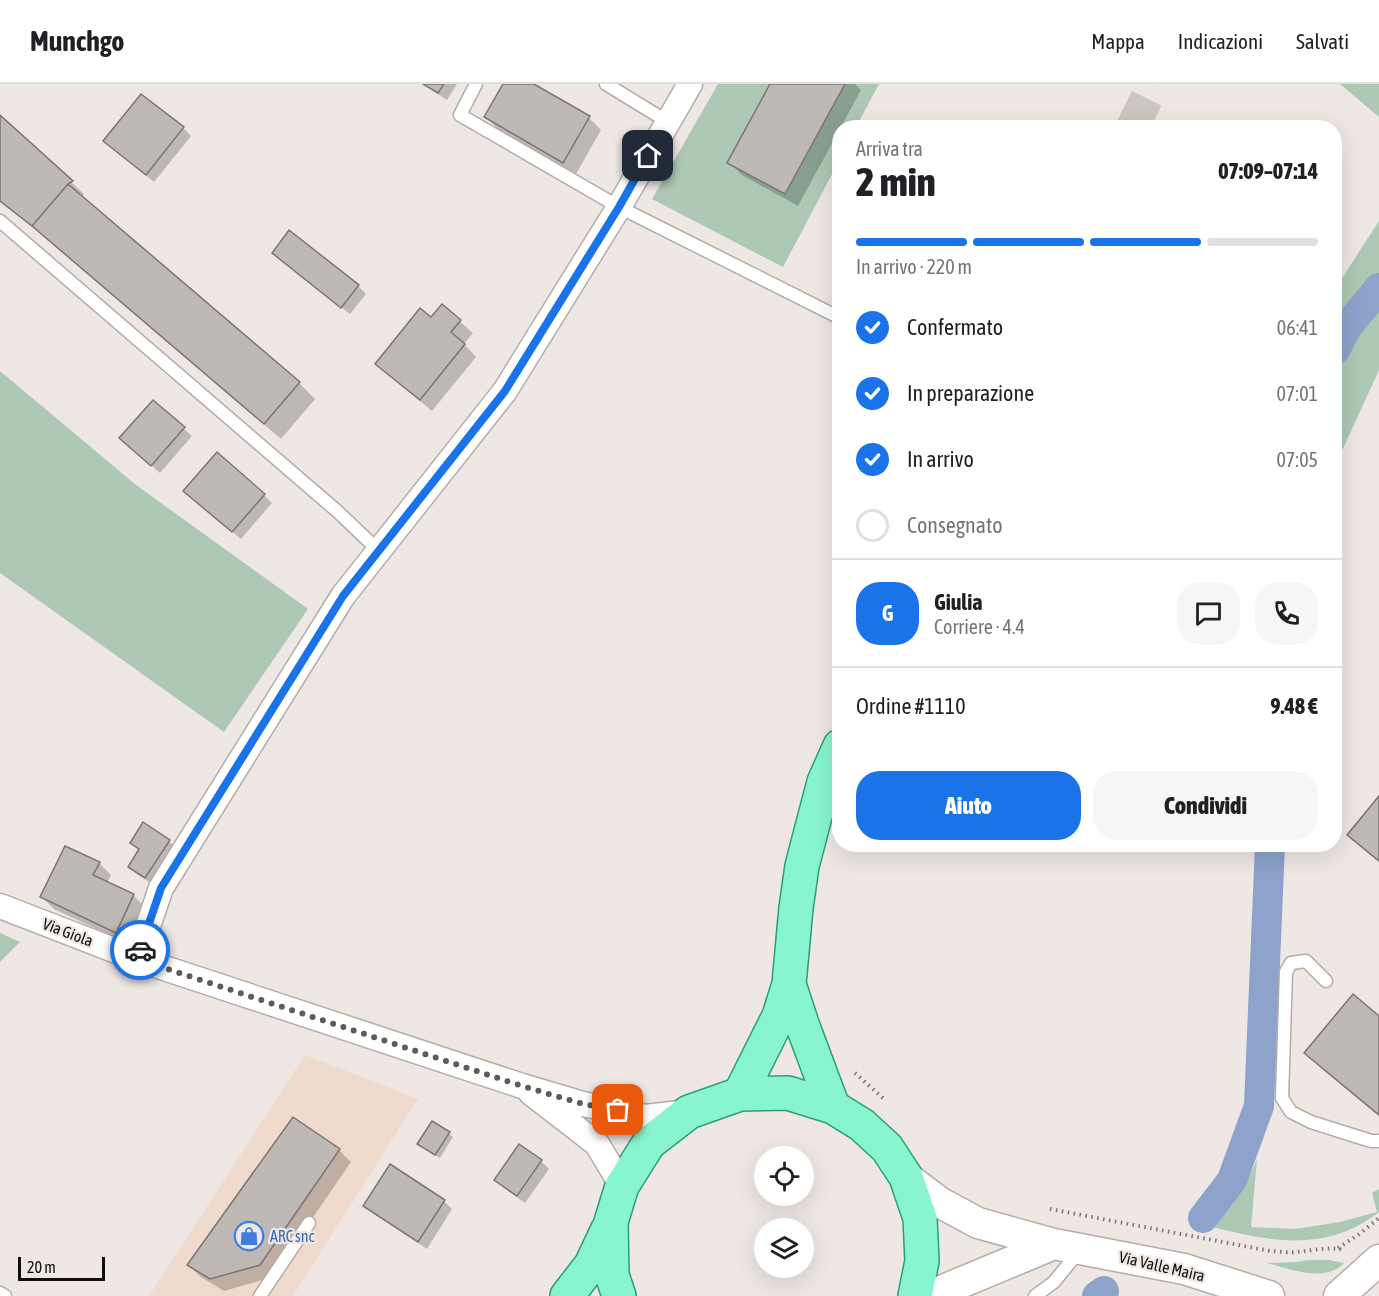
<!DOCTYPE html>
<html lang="it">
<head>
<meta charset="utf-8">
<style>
	:root { --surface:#fff; --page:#f6f6f6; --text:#202124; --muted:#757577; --line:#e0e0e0; --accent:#1a73e8 }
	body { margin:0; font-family:"Asap Condensed",sans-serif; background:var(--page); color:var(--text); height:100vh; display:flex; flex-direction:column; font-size:22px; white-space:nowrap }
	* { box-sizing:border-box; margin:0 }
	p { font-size:20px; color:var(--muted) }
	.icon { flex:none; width:33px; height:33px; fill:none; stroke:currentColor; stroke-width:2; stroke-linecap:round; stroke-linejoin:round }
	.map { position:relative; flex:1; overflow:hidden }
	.panel { position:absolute; left:832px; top:36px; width:510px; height:732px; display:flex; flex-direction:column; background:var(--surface); border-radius:24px; box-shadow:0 6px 24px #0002 }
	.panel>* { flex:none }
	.fabs { position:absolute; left:754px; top:1062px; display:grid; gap:12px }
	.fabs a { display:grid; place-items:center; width:60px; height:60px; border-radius:50%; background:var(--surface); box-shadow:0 6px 24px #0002; font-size:30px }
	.scale { position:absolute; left:18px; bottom:15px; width:87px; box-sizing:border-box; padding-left:6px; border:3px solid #110f0d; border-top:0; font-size:16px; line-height:21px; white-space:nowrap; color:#110f0d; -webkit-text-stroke:4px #eee7e3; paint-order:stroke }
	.pin { position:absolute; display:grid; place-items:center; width:51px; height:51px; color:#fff; margin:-26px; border-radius:12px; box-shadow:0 3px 9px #0006 }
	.courier { position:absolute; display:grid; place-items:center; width:60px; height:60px; margin:-30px; border:4px solid #1a73e8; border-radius:50%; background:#fff; color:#222; box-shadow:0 2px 8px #0007 }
	.headline em { font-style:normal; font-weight:800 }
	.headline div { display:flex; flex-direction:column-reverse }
	.headline { display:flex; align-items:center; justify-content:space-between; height:102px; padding:0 24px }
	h1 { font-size:39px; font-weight:800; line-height:45px }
	.bar { display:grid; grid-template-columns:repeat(4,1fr); gap:9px 6px; align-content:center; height:72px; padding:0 24px }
	.bar i { height:8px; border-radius:4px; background:var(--line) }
	.bar .on { background:var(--accent) }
	.bar p { grid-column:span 4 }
	.line { display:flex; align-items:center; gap:15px; padding:0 24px; border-top:2px solid var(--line) }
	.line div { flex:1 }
	.round { display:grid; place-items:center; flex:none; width:63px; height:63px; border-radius:24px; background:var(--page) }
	ol { padding:0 24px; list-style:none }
	li { display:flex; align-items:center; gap:18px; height:66px }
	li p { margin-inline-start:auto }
	li .icon { padding:6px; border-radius:50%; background:var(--accent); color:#fff; stroke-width:4 }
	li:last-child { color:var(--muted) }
	li i { width:33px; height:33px; border:3px solid var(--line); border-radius:50% }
	.action { display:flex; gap:12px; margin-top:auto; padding:12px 24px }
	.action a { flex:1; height:69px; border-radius:24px; background:var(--accent); color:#fff; font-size:24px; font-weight:800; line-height:69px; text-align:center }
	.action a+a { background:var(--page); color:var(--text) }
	header { display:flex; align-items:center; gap:36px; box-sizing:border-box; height:84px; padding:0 30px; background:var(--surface); border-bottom:2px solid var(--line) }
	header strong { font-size:28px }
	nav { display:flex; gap:33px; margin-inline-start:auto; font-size:21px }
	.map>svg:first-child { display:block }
	.commercial { fill:#f0dacd }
	.green { fill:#adc8b3 }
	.shadow { fill:#0003 }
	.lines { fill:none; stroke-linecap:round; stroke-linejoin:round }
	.canal { stroke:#8da3cb; stroke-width:30 }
	.building { fill:#bfb9b5; stroke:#7c7572; stroke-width:1.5 }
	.primary-tunnel { stroke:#cdc7c3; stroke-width:33; stroke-dasharray:33 16; stroke-linecap:butt }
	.service-casing { stroke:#b4adaa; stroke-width:15 }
	.minor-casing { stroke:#b4adaa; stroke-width:27 }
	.tertiary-casing { stroke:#b4adaa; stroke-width:33 }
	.primary-casing { stroke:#2aa078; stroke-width:36 }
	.path { stroke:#7a7573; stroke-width:4; stroke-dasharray:1.5 4.5; stroke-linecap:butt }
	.service { stroke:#fff; stroke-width:12 }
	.minor { stroke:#fff; stroke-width:24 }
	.tertiary { stroke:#fff; stroke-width:30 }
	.primary { stroke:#88f5d0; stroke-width:33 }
	.done { stroke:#5e5b58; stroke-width:6; stroke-dasharray:0 10.8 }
	.route { stroke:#1a73e8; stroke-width:8 }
	.labels { text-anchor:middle; stroke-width:4.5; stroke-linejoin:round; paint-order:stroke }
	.street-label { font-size:16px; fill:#110f0d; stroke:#eee7e3 }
	.shop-label { font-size:16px; fill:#366cbe; stroke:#eee7e3; text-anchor:start }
</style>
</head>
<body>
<header>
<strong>Munchgo</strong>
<nav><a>Mappa</a><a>Indicazioni</a><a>Salvati</a></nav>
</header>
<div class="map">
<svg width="1379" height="1212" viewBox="0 0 1379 1212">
	<rect width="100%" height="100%" fill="#eee7e3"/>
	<path class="commercial" d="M305 971 418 1015 293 1212H149Z"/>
	<path class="green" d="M718 0H879L856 43 840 44V75L783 183 652 115Z
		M1340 0H1379V33Z
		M1379 137V286L1335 382V205Z
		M0 287 136 401 308 525 224 648 0 489Z
		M0 849 20 858 0 878Z
		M1257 1075 1251 1143 1295 1145 1340 1138 1377 1128 1372 1109 1379 1105V1128C1327 1169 1269 1158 1209 1142 1231 1120 1246 1104 1257 1075Z
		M1308 1176H1329L1344 1179C1327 1199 1288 1185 1267 1179L1296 1178Z"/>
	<path class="shadow" d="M422 0H457L447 16Z
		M505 0H531L589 34 601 46 576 90 498 45 486 33Z
		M772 0H855L861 6 798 122 742 91 729 78Z
		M0 33 84 110 80 113 299 299 315 315 281 355 46 154 0 117Z
		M183 44 191 52 154 98 113 65Z
		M281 176 358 202 366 210 350 230Z
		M442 222 473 249 464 260 476 273 432 327 389 292 377 280 432 235Z
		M184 345 192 352 160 389 129 362Z
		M264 411 272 419 241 455 193 415Z
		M1379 714V778L1365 767 1349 751Z
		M144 741 169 757 177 765 154 801 138 791 130 783 140 767 132 759Z
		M99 779 111 791 107 799 134 812 146 824 128 860 54 825 42 813Z
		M1379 934V1032L1322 985 1306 969Z
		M433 1039 453 1053 440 1074 423 1063Z
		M520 1062 541 1077 549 1085 525 1119 504 1104 496 1096Z
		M339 1066 351 1078 272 1193 224 1207 201 1193 188 1181Z
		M390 1082 444 1117 452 1125 427 1165 373 1129 365 1121Z"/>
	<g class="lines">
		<path class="canal" d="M1335 266 1347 243 1379 204
			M1203 1134 1232 1096 1259 1022 1270 760
			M1097 1212 1104 1207"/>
	</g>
	<path class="building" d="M423 0H444L438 9Z
		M503 0H534L590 32 563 79 484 33Z
		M770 0H845L785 110 727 79Z
		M141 10 184 43 146 91 103 57Z
		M0 31 73 97 68 100 32 142 0 117Z
		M68 100 300 298 264 340 32 142Z
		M289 146 359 201 341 224 272 169Z
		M442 220 461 236 451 248 465 260 420 316 375 280 420 224 431 233Z
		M153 316 185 343 151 382 119 354Z
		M217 368 265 410 232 448 183 407Z
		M1379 712V777L1347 751Z
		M143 738 170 756 145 794 128 783 139 765 130 759Z
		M65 762 100 778 93 791 134 810 116 849 40 813Z
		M1353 910 1379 932V1031L1304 969Z
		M293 1033 340 1065 260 1181 210 1195 187 1181Z
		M432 1037 450 1048 435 1071 417 1060Z
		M519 1060 542 1076 517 1112 494 1096Z
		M390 1080 445 1116 418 1158 363 1122Z"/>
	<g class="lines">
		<path class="primary-tunnel" d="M1132 44 1154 0"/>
		<g class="service-casing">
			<path id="service" d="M476 0 460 31 619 123 840 234
				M606 0 668 38
				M0 137 337 427 379 467
				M1326 897 1306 877 1291 879 1286 888 1282 1014 1291 1028 1311 1038 1371 1057H1379
				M0 1209 5 1212
				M260 1212 309 1139
				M1035 1212 1054 1198 1080 1166"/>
		</g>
		<g class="minor-casing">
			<path id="minor" d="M0 822 137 875 522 1002 583 1020 646 1033 689 1028
				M137 875 161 804 343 512 505 307 619 123 690 0
				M531 1009 597 1060 622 1102"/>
		</g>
		<g class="tertiary-casing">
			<path id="tertiary" d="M906 1093 939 1118 978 1139 1054 1160 1184 1185 1269 1212
				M929 1212 1054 1160
				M1339 1212 1379 1176"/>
		</g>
		<g class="primary-casing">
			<path id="primary" d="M789 900 802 940 833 1023
				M740 1010 779 932 789 900 796 824 802 782 824 698 840 662
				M567 1212 591 1181 608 1145
				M619 1212 612 1191 611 1138 622 1102 649 1059 689 1028 740 1010 788 1009 833 1023 862 1041 887 1064 906 1093 920 1134 922 1177 915 1212"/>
		</g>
		<path class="path" d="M855 989 885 1016
			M1050 1125 1270 1167C1278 1167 1287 1169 1295 1168 1311 1167 1328 1162 1344 1166
			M1338 1164 1358 1151 1379 1134"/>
		<use href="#service" class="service"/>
		<use href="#minor" class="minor"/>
		<use href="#tertiary" class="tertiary"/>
		<use href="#primary" class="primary"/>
	</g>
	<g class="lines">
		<path class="done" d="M140 866 137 875 522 1002 583 1020 618 1026"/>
		<path class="route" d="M140 866 161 804 343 512 505 307 619 123 648 72"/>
	</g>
	<defs>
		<g id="shop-ring" transform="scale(1.5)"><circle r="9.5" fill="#eee7e3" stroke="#3f7fe0" stroke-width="1.5"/><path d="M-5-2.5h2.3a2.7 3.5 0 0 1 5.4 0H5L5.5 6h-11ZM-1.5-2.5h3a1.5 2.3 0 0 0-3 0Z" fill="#3f7fe0"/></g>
	</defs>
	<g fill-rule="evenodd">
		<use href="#shop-ring" x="249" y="1152"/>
	</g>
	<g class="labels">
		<g class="street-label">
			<text transform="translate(68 848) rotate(21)" y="6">Via Giola</text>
			<text transform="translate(1162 1182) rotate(13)" y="6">Via Valle Maira</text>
		</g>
		<g class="shop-label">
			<text x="270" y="1158">ARC snc</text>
		</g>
	</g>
</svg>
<div class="fabs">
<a><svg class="icon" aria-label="locate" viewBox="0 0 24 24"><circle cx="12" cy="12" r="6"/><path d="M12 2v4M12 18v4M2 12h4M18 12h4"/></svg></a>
<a><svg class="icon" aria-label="layers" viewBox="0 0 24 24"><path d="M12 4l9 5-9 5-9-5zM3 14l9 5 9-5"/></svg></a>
</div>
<div class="scale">20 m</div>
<div class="pin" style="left:618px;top:1026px;background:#ea580c"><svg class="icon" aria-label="bag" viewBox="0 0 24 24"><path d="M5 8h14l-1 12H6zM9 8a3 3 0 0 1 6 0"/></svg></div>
<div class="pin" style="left:648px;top:72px;background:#1f2937"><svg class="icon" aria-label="home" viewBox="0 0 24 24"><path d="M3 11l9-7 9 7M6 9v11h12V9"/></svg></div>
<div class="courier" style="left:140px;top:866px"><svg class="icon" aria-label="car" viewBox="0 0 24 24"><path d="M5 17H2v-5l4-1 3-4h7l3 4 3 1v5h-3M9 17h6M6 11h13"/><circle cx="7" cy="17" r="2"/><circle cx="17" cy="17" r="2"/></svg></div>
<section class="panel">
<div class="headline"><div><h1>2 min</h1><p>Arriva tra</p></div><em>07:09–07:14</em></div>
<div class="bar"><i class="on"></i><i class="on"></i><i class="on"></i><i></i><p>In arrivo · 220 m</p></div>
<ol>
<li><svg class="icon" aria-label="check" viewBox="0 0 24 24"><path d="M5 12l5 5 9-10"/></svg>Confermato<p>06:41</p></li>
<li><svg class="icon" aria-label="check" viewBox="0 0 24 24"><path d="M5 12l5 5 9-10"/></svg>In preparazione<p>07:01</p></li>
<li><svg class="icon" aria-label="check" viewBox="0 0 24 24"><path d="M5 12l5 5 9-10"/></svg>In arrivo<p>07:05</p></li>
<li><i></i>Consegnato</li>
</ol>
<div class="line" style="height:108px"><b class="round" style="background:var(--accent);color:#fff">G</b><div><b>Giulia</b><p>Corriere · 4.4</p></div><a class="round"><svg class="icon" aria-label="chat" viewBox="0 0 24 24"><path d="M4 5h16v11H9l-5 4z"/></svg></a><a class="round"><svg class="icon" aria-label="phone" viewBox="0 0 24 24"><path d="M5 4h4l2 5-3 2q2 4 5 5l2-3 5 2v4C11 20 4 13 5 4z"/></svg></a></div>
<div class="line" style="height:78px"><div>Ordine #1110</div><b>9.48 €</b></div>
<div class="action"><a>Aiuto</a><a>Condividi</a></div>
</section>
</div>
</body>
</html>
